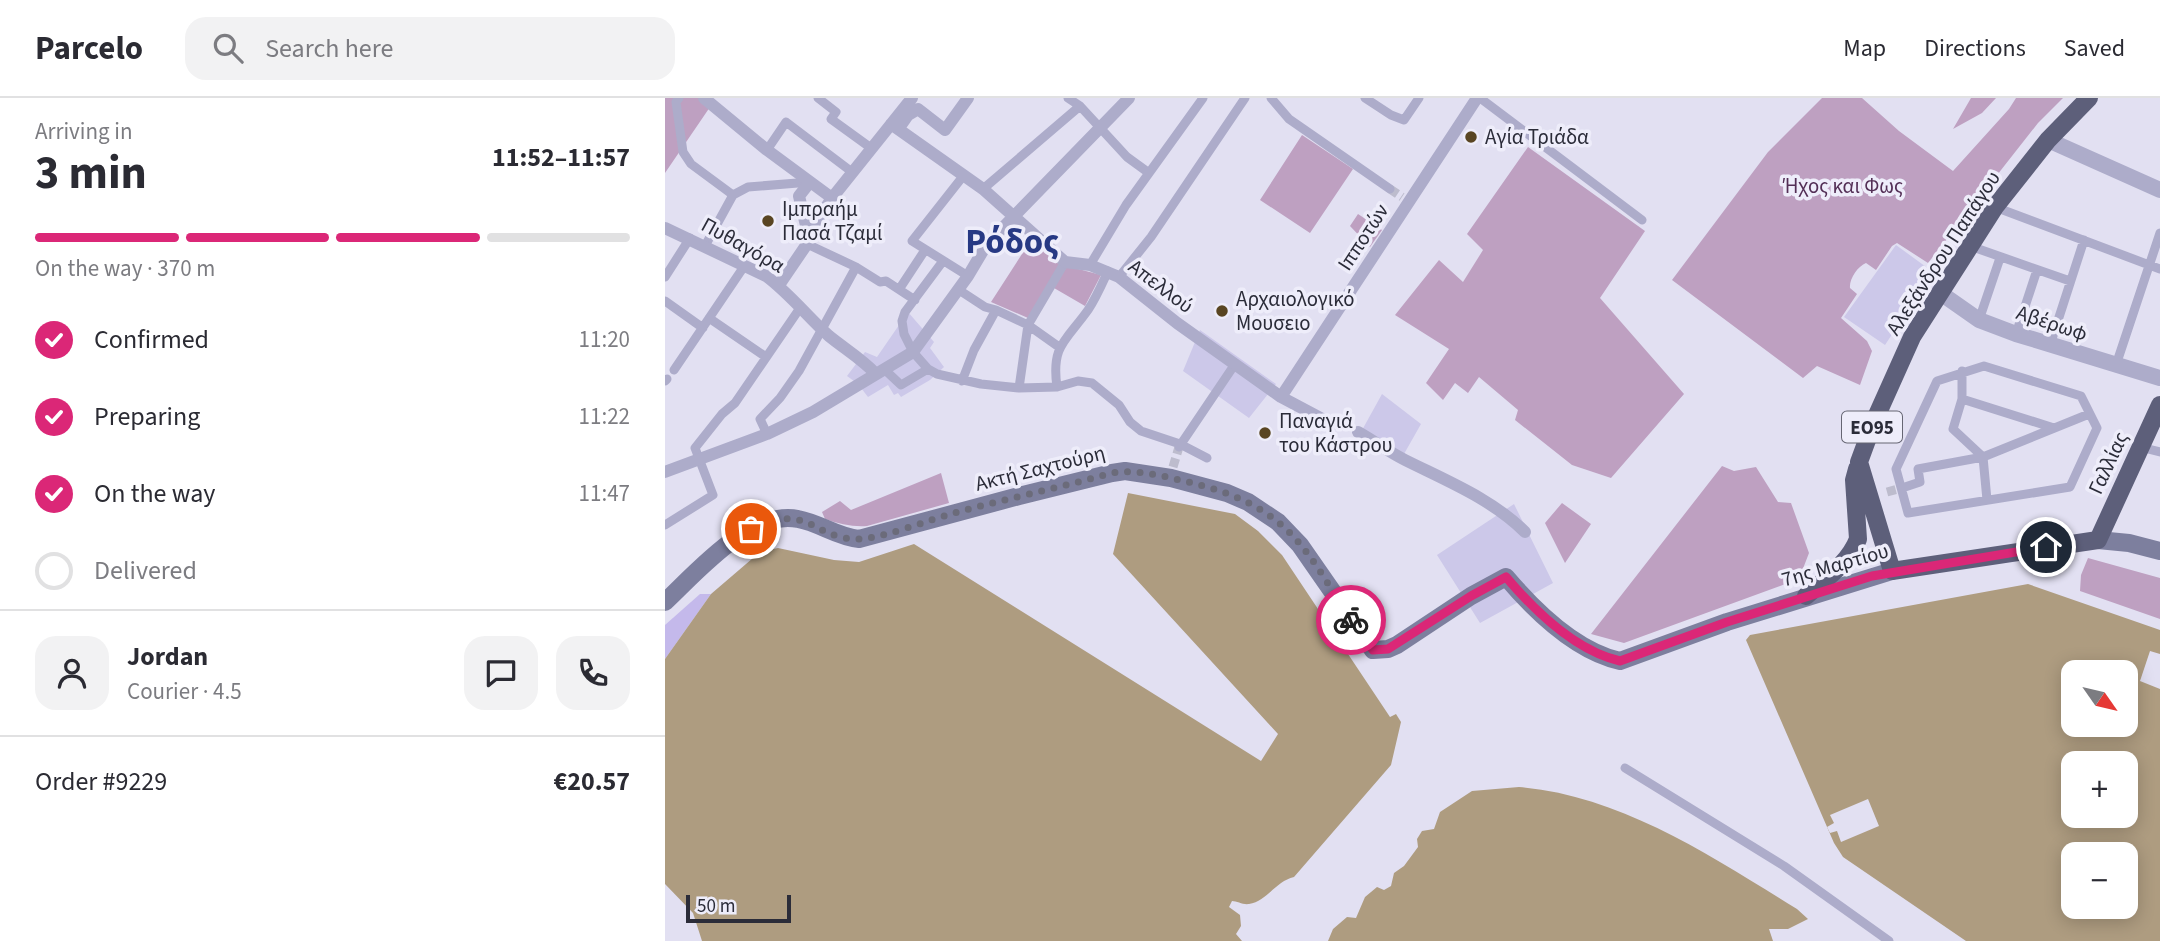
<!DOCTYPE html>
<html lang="en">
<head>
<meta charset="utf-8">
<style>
	:root { --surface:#fff; --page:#f2f2f3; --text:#2b2b33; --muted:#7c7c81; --line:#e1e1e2; --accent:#db2777 }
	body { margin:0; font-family:"Source Sans 3",sans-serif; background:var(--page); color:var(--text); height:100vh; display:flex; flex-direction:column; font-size:26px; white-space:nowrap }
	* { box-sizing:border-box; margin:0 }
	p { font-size:23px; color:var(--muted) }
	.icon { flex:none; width:38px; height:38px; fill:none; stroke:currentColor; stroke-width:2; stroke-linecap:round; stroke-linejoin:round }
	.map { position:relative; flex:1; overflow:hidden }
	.sheet { display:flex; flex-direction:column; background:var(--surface); width:665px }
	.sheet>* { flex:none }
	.needle { width:46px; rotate:124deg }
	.fabs { position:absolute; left:1396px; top:562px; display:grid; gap:14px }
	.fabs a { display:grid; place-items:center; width:77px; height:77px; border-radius:14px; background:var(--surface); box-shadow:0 4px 18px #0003; font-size:35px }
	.scale { position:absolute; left:21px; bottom:18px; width:105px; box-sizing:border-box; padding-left:7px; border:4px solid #2b2c39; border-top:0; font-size:19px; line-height:24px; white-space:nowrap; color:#2b2c39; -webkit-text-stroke:5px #eeedfa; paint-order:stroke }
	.pin { position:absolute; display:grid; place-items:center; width:60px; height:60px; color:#fff; margin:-30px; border:4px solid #fff; border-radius:50%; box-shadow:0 2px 7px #0007 }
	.courier { position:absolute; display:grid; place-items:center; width:70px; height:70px; margin:-35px; border:5px solid #db2777; border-radius:50%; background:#fff; color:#222; box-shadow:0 2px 9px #0007 }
	.head em { font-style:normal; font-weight:700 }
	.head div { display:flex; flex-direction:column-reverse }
	.head { display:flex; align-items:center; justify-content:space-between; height:119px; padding:0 35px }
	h1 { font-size:46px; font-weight:700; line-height:52px }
	.bar { display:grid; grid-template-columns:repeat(4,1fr); gap:10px 7px; align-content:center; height:84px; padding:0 35px }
	.bar i { height:9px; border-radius:5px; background:var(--line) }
	.bar .on { background:var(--accent) }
	.bar p { grid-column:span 4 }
	.line { display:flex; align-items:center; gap:18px; padding:0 35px; border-top:2px solid var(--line) }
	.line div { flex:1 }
	.round { display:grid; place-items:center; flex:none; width:74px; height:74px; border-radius:21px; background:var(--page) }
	ol { padding:0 35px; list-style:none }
	li { display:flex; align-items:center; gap:21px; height:77px }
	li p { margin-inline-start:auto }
	li .icon { padding:7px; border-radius:50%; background:var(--accent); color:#fff; stroke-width:4 }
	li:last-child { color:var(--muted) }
	li i { width:38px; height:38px; border:4px solid var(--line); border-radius:50% }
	header { display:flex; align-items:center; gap:42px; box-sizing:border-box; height:98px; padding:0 35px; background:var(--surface); border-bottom:2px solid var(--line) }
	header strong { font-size:33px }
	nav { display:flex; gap:38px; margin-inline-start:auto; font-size:24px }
	.search { width:490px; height:63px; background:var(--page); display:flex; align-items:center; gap:18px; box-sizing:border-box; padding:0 24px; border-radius:21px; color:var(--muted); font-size:26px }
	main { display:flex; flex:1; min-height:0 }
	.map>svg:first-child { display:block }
	.green { fill:#bea0c1 }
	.sand { fill:#c4b9eb }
	.plaza { fill:#ccc8e9 }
	.water { fill:#ae9c80; fill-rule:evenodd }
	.pier { fill:#e2e0f2 }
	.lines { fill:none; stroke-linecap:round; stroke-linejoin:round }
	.pedestrian-tunnel { stroke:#bdbccd; stroke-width:9; stroke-dasharray:9 4.5; stroke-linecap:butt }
	.pedestrian { stroke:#adacca; stroke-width:9 }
	.minor { stroke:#adacca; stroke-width:12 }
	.tertiary { stroke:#adacca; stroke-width:16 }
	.secondary { stroke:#7d7f9e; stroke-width:18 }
	.primary { stroke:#5d5f7a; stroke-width:18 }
	.done { stroke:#6b6b7a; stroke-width:7; stroke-dasharray:0 12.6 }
	.route { stroke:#db2777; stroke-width:9 }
	.poi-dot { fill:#594522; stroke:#eeedfa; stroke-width:2.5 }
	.labels { text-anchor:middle; stroke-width:7; stroke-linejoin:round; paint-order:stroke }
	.shield { fill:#eeedfa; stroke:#666673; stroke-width:2 }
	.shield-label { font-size:19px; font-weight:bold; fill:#2b2c39 }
	.poi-label { font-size:21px; fill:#2b2c39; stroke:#eeedfa; text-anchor:start }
	.park-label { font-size:21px; fill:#532f56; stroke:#eeedfa }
	.street-label { font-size:21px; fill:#2b2c39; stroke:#eeedfa }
	.town-label { font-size:35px; font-weight:bold; fill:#273984; stroke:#eeedfa }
</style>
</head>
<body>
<header>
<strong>Parcelo</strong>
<div class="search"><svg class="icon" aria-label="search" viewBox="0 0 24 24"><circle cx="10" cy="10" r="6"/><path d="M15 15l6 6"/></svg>Search here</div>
<nav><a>Map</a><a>Directions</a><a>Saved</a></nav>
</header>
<main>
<section class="sheet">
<div class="head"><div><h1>3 min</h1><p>Arriving in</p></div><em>11:52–11:57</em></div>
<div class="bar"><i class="on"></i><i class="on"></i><i class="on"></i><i></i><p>On the way · 370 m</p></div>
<ol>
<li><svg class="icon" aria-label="check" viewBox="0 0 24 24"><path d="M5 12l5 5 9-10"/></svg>Confirmed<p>11:20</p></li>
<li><svg class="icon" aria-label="check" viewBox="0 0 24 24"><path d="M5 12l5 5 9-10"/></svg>Preparing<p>11:22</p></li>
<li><svg class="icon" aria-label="check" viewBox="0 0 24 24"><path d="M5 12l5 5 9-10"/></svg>On the way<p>11:47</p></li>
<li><i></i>Delivered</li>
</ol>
<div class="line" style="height:126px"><a class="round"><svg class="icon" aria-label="person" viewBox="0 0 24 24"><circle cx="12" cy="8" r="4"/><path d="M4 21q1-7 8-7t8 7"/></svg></a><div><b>Jordan</b><p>Courier · 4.5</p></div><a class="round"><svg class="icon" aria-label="chat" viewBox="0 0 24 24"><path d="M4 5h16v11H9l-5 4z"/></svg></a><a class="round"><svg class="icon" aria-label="phone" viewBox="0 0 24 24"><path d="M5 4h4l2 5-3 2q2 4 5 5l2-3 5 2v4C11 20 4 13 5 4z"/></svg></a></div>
<div class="line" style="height:91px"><div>Order #9229</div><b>€20.57</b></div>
</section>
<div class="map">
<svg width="1495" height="843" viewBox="0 0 1495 843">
	<rect width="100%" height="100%" fill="#e2e0f2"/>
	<path class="green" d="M0 0H34L45 9 0 75Z
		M1157 0H1197L1234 33 1288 73 1344 11 1351 0H1398L1373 25 1263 165 1232 145 1227 148 1211 172 1201 165C1193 168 1184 181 1185 190L1192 196 1176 220 1202 243 1207 253 1195 287 1152 268 1138 280 1007 182 1103 54Z
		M1306 0H1331L1317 15 1288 31Z
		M637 37 688 71 645 135 595 102Z
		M863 49 980 133 935 200 1019 296 946 380 907 367 850 322 853 312 814 279 803 295 790 285 778 302 761 285 784 251 730 217 774 162 798 184 818 152 802 136Z
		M693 116 717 132 705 149 685 128Z
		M366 142 396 168 363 220 326 204Z
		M402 168 436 177 420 208 389 190Z
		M1057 368 1069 373 1091 369 1113 404 1126 405 1144 455 1134 481 959 545 926 536Z
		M276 375 284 405 202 428C188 429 174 426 160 421L157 414 175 403 186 412Z
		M897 405 926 426 900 465 880 425Z
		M1423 460 1495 480V521L1415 493 1416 477Z"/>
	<path class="sand" d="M35 496H46L0 561V527Z"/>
	<path class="plaza" d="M1231 147 1268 174 1220 247 1179 219Z
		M243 214 269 244 265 250 279 269 265 282 236 299 233 295 229 297 223 287 203 299 193 286 182 278 200 254 212 259Z
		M535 232 611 286 584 320 518 273Z
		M717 296 756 326 739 356 696 334Z
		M849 406 888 485 815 525 772 457Z"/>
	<path class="water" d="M463 395 570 416 593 433 617 457 725 619 731 616 736 624 726 667 629 779C611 783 602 803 584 806 578 807 572 803 567 803L564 809 575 817 576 828 571 836 577 843H37L28 815 0 786V561L46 496 95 454 113 450 169 462 194 464 249 446 596 663 613 636 448 456Z
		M1363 486 1495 532V556L1485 553 1475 583 1495 591V843H1301L1178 759 1169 745 1081 542 1085 537ZM1409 574H1461V626H1409ZM1409 665H1461V718H1409ZM1409 756H1461V808H1409Z
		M854 689C955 697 1048 759 1132 811L1143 821 1123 831H1104L1108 843H663L668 831 682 819 691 820 700 799 712 789 719 792 726 788 729 775 739 768 753 749 752 741 757 733 769 731 775 714 807 693Z"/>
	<path class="pier" d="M1203 701 1214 728 1176 744 1172 733 1165 735 1162 729 1169 725 1165 717Z"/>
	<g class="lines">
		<path class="pedestrian-tunnel" d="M725 91 737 99
			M508 369 514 349
			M1222 394 1237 390"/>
		<path class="pedestrian" d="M14 0 11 4 18 54 26 66 68 97
			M153 0 171 14 166 21 206 50
			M403 0 415 8 462 59 484 75
			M606 0 624 21 725 91
			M700 0 726 17 739 22 754 0
			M815 0 977 122
			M102 52 121 24 187 74
			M299 77 247 143 303 178
			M318 91 415 8
			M1330 109 1495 171
			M142 146 191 169 215 184 221 183 250 202
			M40 148 68 97 83 89 145 84
			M1305 148 1405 183
			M278 163 240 214 237 223 239 236 248 254 263 271 272 276 316 286 354 290 392 289 413 283 427 285 454 307 465 324 476 333 515 346 542 360
			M425 167 461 107 538 0
			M0 179 25 140
			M454 179 486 139 580 0
			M235 190 260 152
			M294 192 320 209 331 212 363 227 394 249
			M0 203 38 230
			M44 220 101 259
			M1314 222 1335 160
			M1351 236 1372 172
			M1385 247 1419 142
			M1451 267 1495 135
			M1319 268 1416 298 1432 330 1405 389 1243 415 1231 371 1272 283Z
			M219 271 236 287 263 271
			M9 272 80 167
			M1297 273V301L1288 331 1318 359
			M0 283 2 281
			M297 283 309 252 331 212
			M392 289C386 247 401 243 423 212 431 200 437 186 443 173
			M354 290 363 227 400 164
			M1297 301 1389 330
			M102 336 95 321 115 300 134 273 191 169
			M514 349 570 266
			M1475 349 1495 354
			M1237 390 1255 384 1253 371 1318 359
			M1322 402 1318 359 1424 316
			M0 427 48 397 30 350 57 316 70 305 135 210
			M960 670 1119 768 1224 843"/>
		<path class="minor" d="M39 0 102 52 167 100
			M226 26 318 91 400 164 425 167 454 179 512 225 616 299 665 325 679 327
			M236 27 243 17 253 11 280 32 303 0
			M0 130 101 178C124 195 143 219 164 238 180 251 197 261 211 276
			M143 136 134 98 145 84
			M114 187 142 146 143 136 167 100 247 0
			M616 299 812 0
			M693 334C709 343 724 354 740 362 782 383 827 401 860 434
			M0 374 102 336 148 314 248 254 303 178 322 146 464 0"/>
		<path class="tertiary" d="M1383 42 1495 92
			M1274 194 1314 222 1351 236 1495 280"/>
		<path class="secondary" d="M1433 442 1464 445 1495 453
			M0 504C31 475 86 411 133 421 155 425 172 439 194 441L354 398 447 375 460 373 506 380 562 395 583 404 613 424 635 447 708 552 723 551 732 547 806 498 841 479C869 512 911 553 955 563L1062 524 1227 473"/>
		<path class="primary" d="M1424 0 1383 42 1330 109 1247 239 1208 326 1194 364 1227 473 1433 442 1495 307
			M1141 498C1160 481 1184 465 1193 441L1189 382 1192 371"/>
	</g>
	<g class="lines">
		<path class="done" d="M86 431C145 403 146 441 193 441 219 440 260 423 286 416 339 401 393 390 447 375 469 371 493 377 515 382 550 390 585 401 613 424 644 449 664 489 686 522"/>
		<path class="route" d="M686 522 708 552 723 551 806 498 841 479C869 512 911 553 955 563L1062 524 1207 478 1381 449"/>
	</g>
	<g class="poi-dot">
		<circle cx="806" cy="39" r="7"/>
		<circle cx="103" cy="123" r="7"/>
		<circle cx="557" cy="213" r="7"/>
		<circle cx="600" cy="335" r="7"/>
	</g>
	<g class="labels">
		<rect class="shield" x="1177" y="313.5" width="60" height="31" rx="5"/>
		<g class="shield-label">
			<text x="1207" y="336">ΕΟ95</text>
		</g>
		<g class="poi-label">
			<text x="820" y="46">Αγία Τριάδα</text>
			<text x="117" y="118">Ιμπραήμ<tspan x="117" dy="24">Πασά Τζαμί</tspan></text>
			<text x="571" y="208">Αρχαιολογικό<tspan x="571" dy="24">Μουσειο</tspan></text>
			<text x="614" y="330">Παναγιά<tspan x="614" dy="24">του Κάστρου</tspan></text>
		</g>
		<g class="park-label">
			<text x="1178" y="95">Ήχος και Φως</text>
		</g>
		<g class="street-label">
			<text transform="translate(698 139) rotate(-57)" y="7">Ιπποτών</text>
			<text transform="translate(78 147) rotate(29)" y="7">Πυθαγόρα</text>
			<text transform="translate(1278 155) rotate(-57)" y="7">Αλεξάνδρου Παπάγου</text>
			<text transform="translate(496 188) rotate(37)" y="7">Απελλού</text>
			<text transform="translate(1387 225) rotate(18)" y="7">Αβέρωφ</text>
			<text transform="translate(1443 365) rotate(-65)" y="7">Γαλλίας</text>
			<text transform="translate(375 370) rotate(-14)" y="7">Ακτή Σαχτούρη</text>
			<text transform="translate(1170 467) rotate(-16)" y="7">7ης Μαρτίου</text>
		</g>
		<g class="town-label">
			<text x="347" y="155">Ρόδος</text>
		</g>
	</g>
</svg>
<div class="fabs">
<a><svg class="needle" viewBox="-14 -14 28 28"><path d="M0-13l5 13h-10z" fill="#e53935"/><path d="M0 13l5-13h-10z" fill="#7c7c81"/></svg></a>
<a>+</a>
<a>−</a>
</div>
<div class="scale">50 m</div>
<div class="pin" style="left:86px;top:431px;background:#ea580c"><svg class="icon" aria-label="bag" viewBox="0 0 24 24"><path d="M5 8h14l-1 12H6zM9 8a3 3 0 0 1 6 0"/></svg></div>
<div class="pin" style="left:1381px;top:449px;background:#1f2937"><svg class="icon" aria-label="home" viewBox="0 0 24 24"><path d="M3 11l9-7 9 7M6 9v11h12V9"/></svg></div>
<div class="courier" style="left:686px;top:522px"><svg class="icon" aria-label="bike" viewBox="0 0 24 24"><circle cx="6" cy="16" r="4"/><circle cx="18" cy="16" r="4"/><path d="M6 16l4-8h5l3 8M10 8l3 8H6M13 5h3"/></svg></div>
</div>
</main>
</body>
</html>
